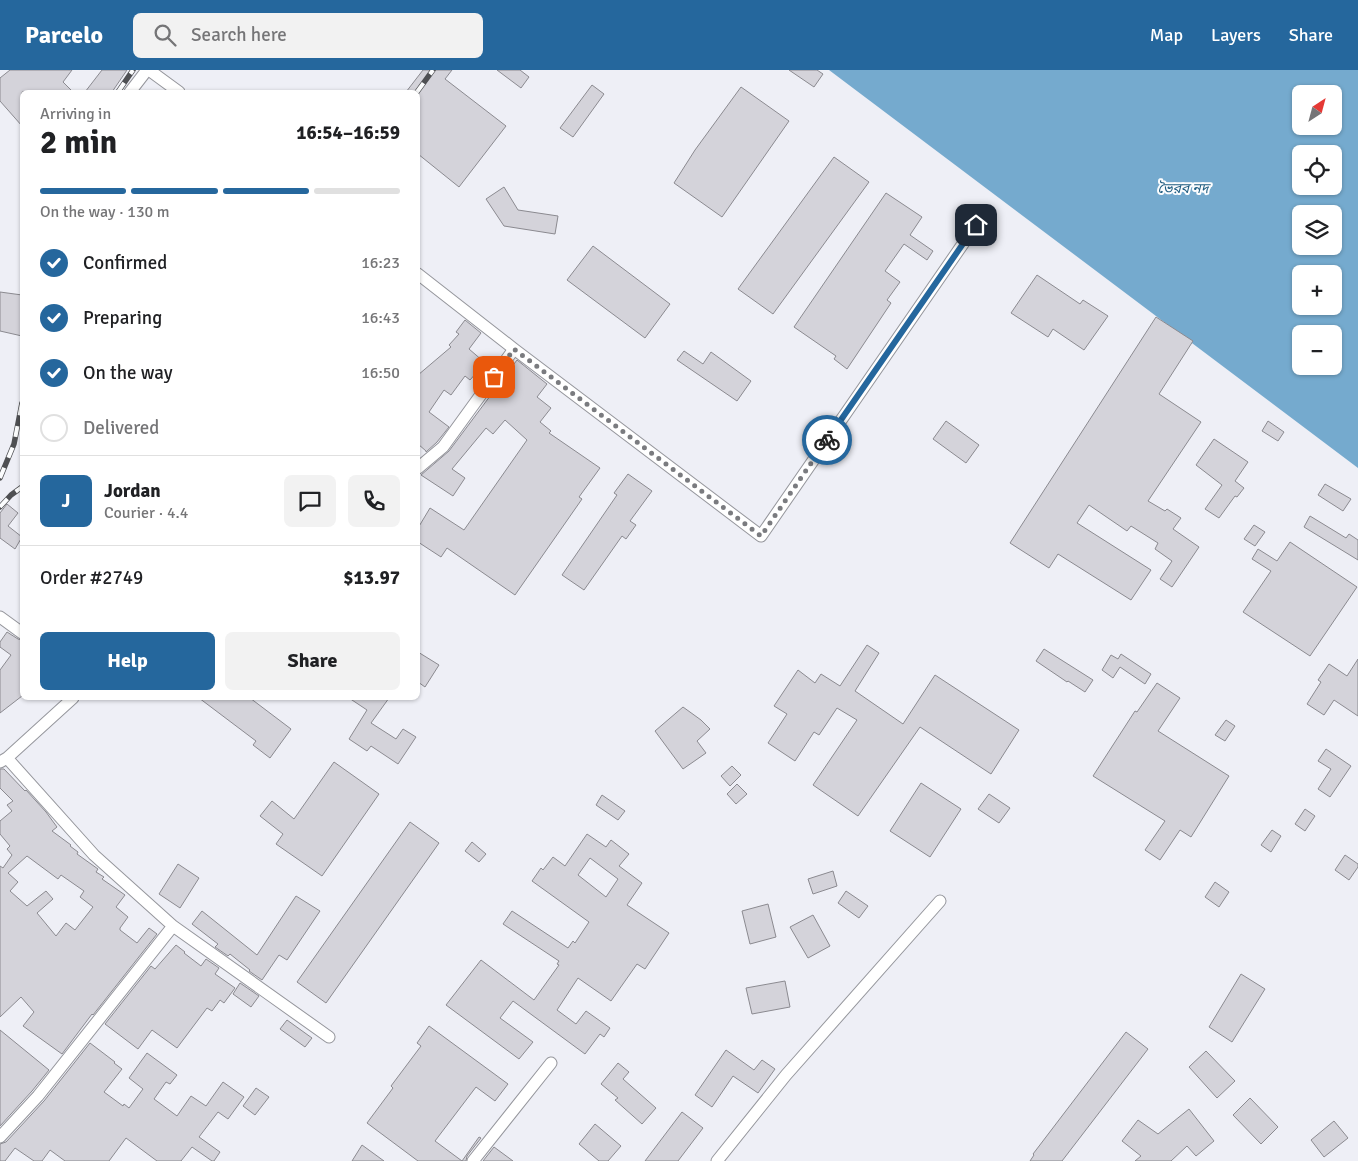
<!DOCTYPE html>
<html lang="en">
<head>
<meta charset="utf-8">
<style>
	:root { --surface:#fff; --page:#f2f2f2; --text:#202124; --muted:#757577; --line:#e0e0e0; --accent:#25679d }
	body { margin:0; font-family:Signika,"Noto Sans Bengali",sans-serif; background:var(--page); color:var(--text); height:100vh; display:flex; flex-direction:column; font-size:19px; white-space:nowrap }
	* { box-sizing:border-box; margin:0 }
	p { font-size:16px; color:var(--muted) }
	.icon { flex:none; width:28px; height:28px; fill:none; stroke:currentColor; stroke-width:2; stroke-linecap:round; stroke-linejoin:round }
	.map { position:relative; flex:1; overflow:hidden }
	.side { position:absolute; left:20px; top:20px; width:400px; height:610px; display:flex; flex-direction:column; background:var(--surface); border-radius:8px; box-shadow:0 1px 4px #0004 }
	.side>* { flex:none }
	.needle { width:32px; rotate:36deg }
	.controls { position:absolute; left:1292px; top:15px; display:grid; gap:10px }
	.controls a { display:grid; place-items:center; width:50px; height:50px; border-radius:8px; background:var(--surface); box-shadow:0 1px 4px #0004; font-size:25px }
	.pin { position:absolute; display:grid; place-items:center; width:42px; height:42px; color:#fff; margin:-21px; border-radius:10px; box-shadow:0 2px 8px #0006 }
	.courier { position:absolute; display:grid; place-items:center; width:50px; height:50px; margin:-25px; border:4px solid #25679d; border-radius:50%; background:#fff; color:#222; box-shadow:0 1px 6px #0007 }
	.head em { font-style:normal; font-weight:800 }
	.head div { display:flex; flex-direction:column-reverse }
	.head { display:flex; align-items:center; justify-content:space-between; height:85px; padding:0 20px }
	h1 { font-size:32px; font-weight:800; line-height:38px }
	.bar { display:grid; grid-template-columns:repeat(4,1fr); gap:8px 5px; align-content:center; height:60px; padding:0 20px }
	.bar i { height:6px; border-radius:4px; background:var(--line) }
	.bar .on { background:var(--accent) }
	.bar p { grid-column:span 4 }
	.line { display:flex; align-items:center; gap:12px; padding:0 20px; border-top:1px solid var(--line) }
	.line div { flex:1 }
	.round { display:grid; place-items:center; flex:none; width:52px; height:52px; border-radius:8px; background:var(--page) }
	ol { padding:0 20px; list-style:none }
	li { display:flex; align-items:center; gap:15px; height:55px }
	li p { margin-inline-start:auto }
	li .icon { padding:5px; border-radius:50%; background:var(--accent); color:#fff; stroke-width:4 }
	li:last-child { color:var(--muted) }
	li i { width:28px; height:28px; border:2px solid var(--line); border-radius:50% }
	.primary-button { display:flex; gap:10px; margin-top:auto; padding:10px 20px }
	.primary-button a { flex:1; height:58px; border-radius:8px; background:var(--accent); color:#fff; font-size:20px; font-weight:800; line-height:58px; text-align:center }
	.primary-button a+a { background:var(--page); color:var(--text) }
	header { display:flex; align-items:center; gap:30px; box-sizing:border-box; height:70px; padding:0 25px; background:var(--accent); color:#fff }
	header strong { font-size:24px }
	nav { display:flex; gap:28px; margin-inline-start:auto; font-size:18px }
	.search { width:350px; height:45px; background:var(--page); display:flex; align-items:center; gap:12px; box-sizing:border-box; padding:0 18px; border-radius:8px; color:var(--muted); font-size:19px }
	.map>svg:first-child { display:block }
	.water { fill:#75aace; fill-rule:evenodd }
	.building { fill:#d4d3da; stroke:#8b8a90; fill-rule:evenodd }
	.lines { fill:none; stroke-linecap:round; stroke-linejoin:round }
	.minor-casing { stroke:#95969c; stroke-width:13 }
	.minor { stroke:#fff; stroke-width:11 }
	.rail-casing { stroke:#4f5053; stroke-width:5.5 }
	.rail { stroke:#fcfdfe; stroke-width:4; stroke-dasharray:11; stroke-linecap:butt }
	.done { stroke:#7a7b7f; stroke-width:5; stroke-dasharray:0 9 }
	.route { stroke:#25679d; stroke-width:6 }
	.labels { text-anchor:middle; stroke-width:4; stroke-linejoin:round; paint-order:stroke }
	.water-label { font-size:14px; font-style:italic; fill:#1e5c80; stroke:#fcfdfe }
</style>
</head>
<body>
<header>
<strong>Parcelo</strong>
<div class="search"><svg class="icon" aria-label="search" viewBox="0 0 24 24"><circle cx="10" cy="10" r="6"/><path d="M15 15l6 6"/></svg>Search here</div>
<nav><a>Map</a><a>Layers</a><a>Share</a></nav>
</header>
<div class="map">
<svg width="1358" height="1091" viewBox="0 0 1358 1091">
	<rect width="100%" height="100%" fill="#eeeff6"/>
	<path class="water" d="M829 0H1358V398ZM1301 24H1334V56H1301ZM1301 84H1334V116H1301ZM1301 144H1334V176H1301ZM1301 204H1334V236H1301ZM1301 264H1334V296H1301Z"/>
	<path class="building" d="M10 0H72L63 12 73 22H22V56L0 31V8Z
		M102 0H127L112 22H85Z
		M423 0H452L445 9 506 56 459 117 418 84V22H406Z
		M497 0H520L529 7 521 18Z
		M789 0H817L823 4 814 17Z
		M592 15 604 24 573 67 560 58Z
		M741 17 789 51 722 147 674 113 695 80Z
		M834 87 869 112 773 244 738 219Z
		M504 117 518 140 558 146 555 164 504 156 486 129Z
		M886 123 922 147 910 165 933 181 927 190 904 174 885 201 900 212 887 230 891 233 847 299 834 289 836 286 794 257Z
		M593 176 670 234 645 268 567 210Z
		M1037 205 1080 234 1083 230 1108 246 1084 280 1053 259 1048 267 1011 243Z
		M0 222 22 225V266L0 261Z
		M1156 247 1193 271 1159 324 1201 352 1148 431 1165 441 1167 439 1181 448 1173 459 1199 477 1172 517 1160 509 1172 491 1155 479 1158 473 1131 456 1127 461 1089 435 1077 453 1151 500 1131 530 1058 484 1049 498 1010 473Z
		M465 250 481 263 469 279 483 291 474 300 477 302 470 310 465 306 451 325 444 320 429 342 449 357 437 372 426 382V381L418 374V305L451 277 449 275 459 264 456 262Z
		M684 281 703 294 711 282 751 311 737 331 677 290Z
		M517 290 547 314 537 327 551 338 540 352 551 361 549 363 600 398 579 427 582 429 515 525 447 478 441 487 418 472V458L430 438 464 460 527 370 505 350 493 364 486 358 452 399 465 408 453 426 421 405 449 381Z
		M946 351 979 375 966 393 933 369Z
		M1268 351 1284 362 1278 371 1262 361Z
		M1214 369 1248 392 1235 411 1244 418 1237 427 1235 426 1219 448 1205 439 1222 415 1196 395Z
		M628 404 652 421 630 451 636 455 626 469 622 466 584 520 562 505 617 425 614 423Z
		M1325 414 1351 429 1343 441 1318 425Z
		M7 434 18 443 8 456 22 467 15 479 0 468V443Z
		M1310 446 1346 468 1349 464 1358 470V490L1304 457Z
		M1254 455 1265 462 1255 476 1244 469Z
		M1290 472 1357 517 1310 586 1243 542 1271 501 1252 489 1258 479 1277 491Z
		M7 562 18 569 22 570V626L0 643V600L11 585 0 577V572Z
		M867 575 879 583 855 621 903 654 935 605 1019 660 991 704 920 657 858 746 813 715 857 650 837 638 819 665 814 662 795 691 768 673 787 644 774 636 798 600 815 613 821 604 840 616Z
		M1044 579 1093 610 1085 622 1068 611 1067 612 1036 591Z
		M418 582 439 595 425 617 418 612Z
		M1121 584 1151 604 1145 614 1120 597 1113 608 1102 600 1111 585 1118 589Z
		M1358 589V646L1334 630 1324 645 1307 634 1321 612 1318 610 1329 594 1347 606Z
		M1157 613 1180 628 1158 661 1229 706 1191 767 1180 760 1160 790 1145 780 1165 751 1093 706 1135 641 1137 642Z
		M199 628H250L291 659 270 688 253 675 256 671Z
		M349 628H389L371 653 396 669 403 659 416 667 398 694 371 676 367 681 349 669 367 640Z
		M683 637 701 650 710 659 697 671 706 683 683 699 655 661Z
		M1226 650 1235 656 1225 671 1215 665Z
		M1326 679 1351 696 1330 727 1318 719 1331 699 1318 691Z
		M334 692 379 724 322 806 276 774 283 764 260 746 272 731 294 749Z
		M732 696 741 705 730 716 721 706Z
		M0 699H4L25 721 26 720 46 742 57 757 52 761 71 775 70 776 78 782 77 784 98 799 96 802 104 807 102 809 125 825 116 837 128 847 120 858V860L137 873 149 858 157 864 93 945 92 944 62 984 23 956 34 942 21 927 0 947V796L3 798 12 785 7 779 10 776 0 764V751L12 741 7 735 13 731 0 718ZM27 786 58 809 61 805 84 821 80 827 93 837 75 860 66 853 56 866 37 843 53 829 46 821 27 836 10 821 18 812 8 803Z
		M921 713 961 739 930 787 890 761Z
		M737 714 747 724 736 734 727 724Z
		M989 724 1010 738 999 753 978 739Z
		M602 725 625 741 618 750 596 735Z
		M1305 739 1315 746 1305 761 1295 754Z
		M410 752 439 773 326 933 297 912Z
		M1272 760 1281 766 1271 782 1261 775Z
		M587 764 606 777 611 770 629 784 619 796 642 813 627 835 669 863 645 899 637 894 611 931 578 908 557 940 576 954 586 941 610 958 604 967 600 964 585 984 513 931 500 948 533 972 519 989 446 935 481 890 534 930 559 895 557 894 559 891 503 854 512 841 568 878 573 871 575 873 589 852 532 811 541 798 543 800 553 787 565 796ZM590 788 618 809 606 827 578 805Z
		M472 772 486 784 479 792 465 781Z
		M1345 785 1358 794V797L1349 810 1335 800Z
		M178 794 199 808 180 838 159 824Z
		M833 801 837 816 813 824 808 809Z
		M1215 812 1229 822 1219 837 1205 827Z
		M846 821 868 836 859 848 838 833Z
		M296 826 320 841 287 890 279 885 262 910 249 901 250 900 230 884 228 886 215 877 218 874 192 854 202 841 257 885Z
		M768 834 776 867 750 874 742 841Z
		M813 845 830 876 808 888 790 857Z
		M176 875 185 882 184 883 201 896 206 889 219 898 215 904 235 918 224 933 220 930 212 941 207 938 177 978 152 960 138 979 105 954 151 896 155 899Z
		M1241 904 1265 919 1232 972 1209 957Z
		M785 911 790 937 752 944 746 918Z
		M240 913 259 926 251 937 233 924Z
		M287 950 312 968 305 977 280 959Z
		M429 956 508 1014 495 1031 476 1017 435 1071 462 1091 479 1067 481 1068 467 1086 466 1091H418L367 1053 393 1018 391 1016 421 976 417 973Z
		M0 960 49 1000 32 1021 0 1056Z
		M1126 962 1148 979 1062 1091H1030L1034 1085 1033 1084Z
		M90 973 115 992 114 993 122 999 104 1022 123 1036 124 1034 129 1038 143 1019 129 1008 147 983 177 1005 170 1014 166 1012 154 1029 177 1046 191 1026 206 1036 223 1012 244 1027 228 1049 218 1042 199 1067 220 1082 214 1091H212L192 1077 181 1091H157L126 1068 109 1091H65L50 1080 42 1091H34L15 1078 5 1091H0V1074L6 1072 44 1031Z
		M726 980 754 1000 762 990 775 999 758 1023 733 1006 712 1037 695 1025Z
		M1206 981 1235 1011 1217 1028 1189 997Z
		M618 993 629 1002 623 1009 656 1038 642 1054 615 1030 618 1028 601 1014Z
		M256 1018 269 1027 255 1045 243 1036Z
		M1250 1028 1278 1057 1261 1074 1233 1045Z
		M1189 1039 1214 1071 1196 1086 1187 1076 1171 1091H1135L1141 1086 1122 1071 1138 1050 1158 1064Z
		M682 1042 703 1058 678 1091H645Z
		M1334 1051 1348 1068 1324 1087 1311 1070Z
		M595 1054 621 1076 608 1091H599L579 1074Z
		M362 1075 384 1091H352Z
		M494 1077 513 1091H483Z"/>
	<g class="lines">
		<g class="minor-casing">
			<path id="minor" d="M149 0 179 22
				M130 22 147 0
				M418 204 514 279 761 466 976 155
				M418 398 443 377 514 279
				M0 547 22 563
				M7 688 94 785 173 856 329 967
				M0 692 7 688 73 628
				M0 1067 38 1026 173 856
				M473 1091 551 993
				M717 1091 786 1005 940 831"/>
		</g>
		<use href="#minor" class="minor"/>
		<g class="rail-casing">
			<path id="rail" d="M118 22 133 0
				M417 22 433 0
				M0 408 14 374 22 333
				M0 437 11 425 22 417"/>
		</g>
		<use href="#rail" class="rail"/>
	</g>
	<g class="lines">
		<path class="done" d="M494 307 514 279 761 466 827 370"/>
		<path class="route" d="M827 370 976 155"/>
	</g>
	<g class="labels">
		<g class="water-label">
			<text x="1183" y="123">ভৈরব নদ</text>
		</g>
	</g>
</svg>
<div class="controls">
<a><svg class="needle" viewBox="-14 -14 28 28"><path d="M0-13l5 13h-10z" fill="#e53935"/><path d="M0 13l5-13h-10z" fill="#757577"/></svg></a>
<a><svg class="icon" aria-label="locate" viewBox="0 0 24 24"><circle cx="12" cy="12" r="6"/><path d="M12 2v4M12 18v4M2 12h4M18 12h4"/></svg></a>
<a><svg class="icon" aria-label="layers" viewBox="0 0 24 24"><path d="M12 4l9 5-9 5-9-5zM3 14l9 5 9-5"/></svg></a>
<a>+</a>
<a>−</a>
</div>
<div class="pin" style="left:494px;top:307px;background:#ea580c"><svg class="icon" aria-label="bag" viewBox="0 0 24 24"><path d="M5 8h14l-1 12H6zM9 8a3 3 0 0 1 6 0"/></svg></div>
<div class="pin" style="left:976px;top:155px;background:#1f2937"><svg class="icon" aria-label="home" viewBox="0 0 24 24"><path d="M3 11l9-7 9 7M6 9v11h12V9"/></svg></div>
<div class="courier" style="left:827px;top:370px"><svg class="icon" aria-label="bike" viewBox="0 0 24 24"><circle cx="6" cy="16" r="4"/><circle cx="18" cy="16" r="4"/><path d="M6 16l4-8h5l3 8M10 8l3 8H6M13 5h3"/></svg></div>
<section class="side">
<div class="head"><div><h1>2 min</h1><p>Arriving in</p></div><em>16:54–16:59</em></div>
<div class="bar"><i class="on"></i><i class="on"></i><i class="on"></i><i></i><p>On the way · 130 m</p></div>
<ol>
<li><svg class="icon" aria-label="check" viewBox="0 0 24 24"><path d="M5 12l5 5 9-10"/></svg>Confirmed<p>16:23</p></li>
<li><svg class="icon" aria-label="check" viewBox="0 0 24 24"><path d="M5 12l5 5 9-10"/></svg>Preparing<p>16:43</p></li>
<li><svg class="icon" aria-label="check" viewBox="0 0 24 24"><path d="M5 12l5 5 9-10"/></svg>On the way<p>16:50</p></li>
<li><i></i>Delivered</li>
</ol>
<div class="line" style="height:90px"><b class="round" style="background:var(--accent);color:#fff">J</b><div><b>Jordan</b><p>Courier · 4.4</p></div><a class="round"><svg class="icon" aria-label="chat" viewBox="0 0 24 24"><path d="M4 5h16v11H9l-5 4z"/></svg></a><a class="round"><svg class="icon" aria-label="phone" viewBox="0 0 24 24"><path d="M5 4h4l2 5-3 2q2 4 5 5l2-3 5 2v4C11 20 4 13 5 4z"/></svg></a></div>
<div class="line" style="height:65px"><div>Order #2749</div><b>$13.97</b></div>
<div class="primary-button"><a>Help</a><a>Share</a></div>
</section>
</div>
</body>
</html>
